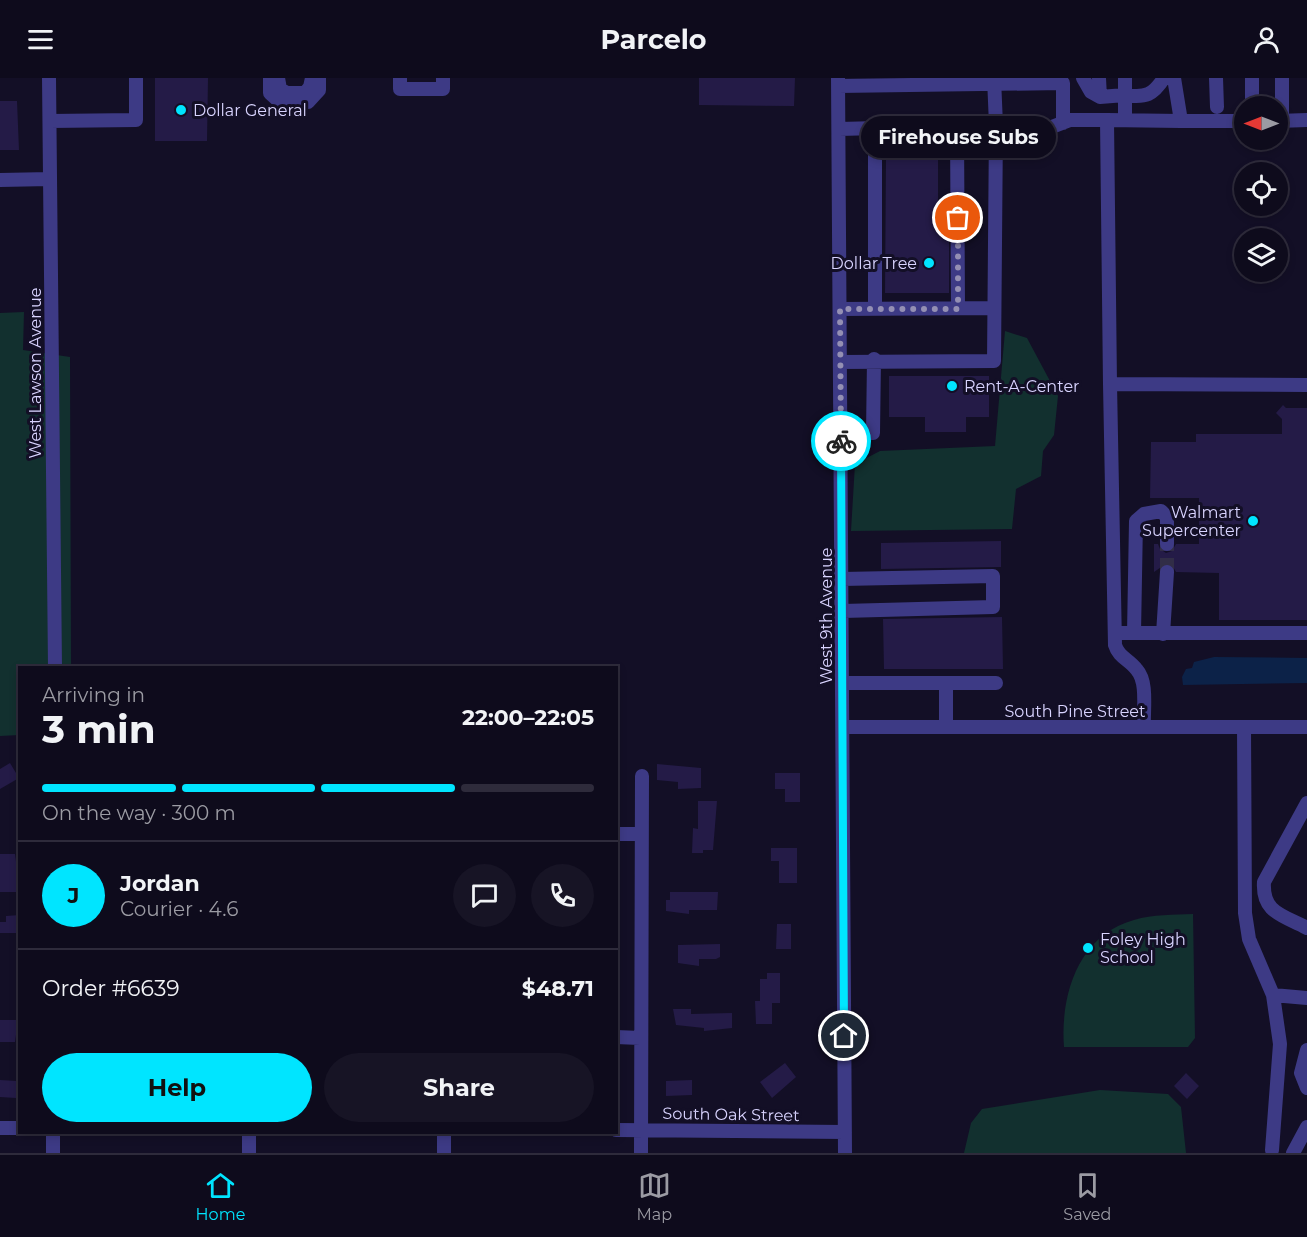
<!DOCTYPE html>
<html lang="en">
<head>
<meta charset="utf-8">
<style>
	:root { --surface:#0e0b1c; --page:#171425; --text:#f1f3f6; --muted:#9b9ba3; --line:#2e2b3b; --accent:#00e5ff }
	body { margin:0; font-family:Montserrat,sans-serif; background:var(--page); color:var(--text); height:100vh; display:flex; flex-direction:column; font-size:22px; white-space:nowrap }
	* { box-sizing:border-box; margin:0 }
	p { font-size:20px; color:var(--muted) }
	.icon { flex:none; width:33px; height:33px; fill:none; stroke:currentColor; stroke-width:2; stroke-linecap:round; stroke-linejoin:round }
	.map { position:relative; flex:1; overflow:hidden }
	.side { position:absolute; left:18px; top:588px; width:600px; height:468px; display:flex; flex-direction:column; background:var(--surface); border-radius:0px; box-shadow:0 3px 9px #0003,0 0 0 2px var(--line) }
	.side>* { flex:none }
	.needle { width:39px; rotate:270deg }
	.tools { position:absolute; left:1234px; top:18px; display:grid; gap:12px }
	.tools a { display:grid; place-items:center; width:54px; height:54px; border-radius:50%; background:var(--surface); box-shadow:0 3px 9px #0003,0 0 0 2px var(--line); font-size:30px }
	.pin { position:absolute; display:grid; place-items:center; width:51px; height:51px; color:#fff; margin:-26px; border:3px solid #fff; border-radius:50%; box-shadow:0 2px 6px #0007 }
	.courier { position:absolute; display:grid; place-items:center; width:60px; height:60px; margin:-30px; border:4px solid #00e5ff; border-radius:50%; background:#fff; color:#222; box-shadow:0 2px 8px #0007 }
	.bubble { position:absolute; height:42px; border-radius:21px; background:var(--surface); box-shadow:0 3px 9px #0003,0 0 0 2px var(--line); font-size:20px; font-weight:700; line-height:42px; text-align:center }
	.headline em { font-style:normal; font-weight:700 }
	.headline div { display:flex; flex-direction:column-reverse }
	.headline { display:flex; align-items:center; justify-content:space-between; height:102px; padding:0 24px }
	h1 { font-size:39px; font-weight:700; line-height:45px }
	.bar { display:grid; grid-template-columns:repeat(4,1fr); gap:9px 6px; align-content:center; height:72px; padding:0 24px }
	.bar i { height:8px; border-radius:4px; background:var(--line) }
	.bar .active { background:var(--accent) }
	.bar p { grid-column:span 4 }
	.line { display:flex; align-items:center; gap:15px; padding:0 24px; border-top:2px solid var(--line) }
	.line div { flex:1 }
	.round { display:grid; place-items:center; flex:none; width:63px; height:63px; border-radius:32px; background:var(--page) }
	.cta { display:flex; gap:12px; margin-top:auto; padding:12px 24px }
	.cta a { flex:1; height:69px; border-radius:36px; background:var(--accent); color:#111; font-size:24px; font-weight:700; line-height:69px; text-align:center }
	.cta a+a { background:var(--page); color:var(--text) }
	header { display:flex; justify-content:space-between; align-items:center; height:78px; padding:0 24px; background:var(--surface); font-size:27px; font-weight:700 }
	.menu { display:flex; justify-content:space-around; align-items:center; height:84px; border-top:2px solid var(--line); background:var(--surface); font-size:16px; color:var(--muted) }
	.menu a { display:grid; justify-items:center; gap:3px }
	.menu .active { color:var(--accent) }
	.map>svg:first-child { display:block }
	.green { fill:#12302f }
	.water { fill:#0c2248 }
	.building { fill:#241b47 }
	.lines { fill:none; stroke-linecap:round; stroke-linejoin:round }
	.minor-tunnel { stroke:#312d47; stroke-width:14; stroke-dasharray:14 7; stroke-linecap:butt }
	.minor { stroke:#3d3a85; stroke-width:14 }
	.done { stroke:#948fb3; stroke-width:6; stroke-dasharray:0 10.8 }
	.route { stroke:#00e5ff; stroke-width:8 }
	.poi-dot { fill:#00e5ff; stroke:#130f26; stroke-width:2 }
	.labels { text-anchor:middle; stroke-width:6; stroke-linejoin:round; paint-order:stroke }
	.poi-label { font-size:16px; fill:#d9d4ff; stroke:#130f26; text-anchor:start }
	.street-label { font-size:16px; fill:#d9d4ff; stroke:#130f26 }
</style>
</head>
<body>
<header><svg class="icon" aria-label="menu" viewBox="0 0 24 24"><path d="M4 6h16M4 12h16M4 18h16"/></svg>Parcelo<svg class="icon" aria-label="person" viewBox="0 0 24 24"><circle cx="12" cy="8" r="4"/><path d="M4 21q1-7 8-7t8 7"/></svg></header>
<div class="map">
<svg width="1307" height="1075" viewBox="0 0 1307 1075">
	<rect width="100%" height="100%" fill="#130f26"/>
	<path class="green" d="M24 234 23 272 70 279 71 589 20 590 19 657 0 658V235Z
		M1005 253 1027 260 1058 318 1054 357 1043 373 1041 398 1016 411 1012 451 851 453 855 386 880 373 995 368Z
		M1193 836 1195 960 1188 969H1064C1060 918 1078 857 1134 842 1153 836 1174 837 1193 836Z
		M1100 1012 1168 1016 1181 1029 1186 1075H964L971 1045 982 1031Z"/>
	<path class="water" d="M1214 579 1307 580V605L1183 607 1182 599 1186 591 1192 590 1194 584Z"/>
	<path class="building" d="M155 0H208L207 63H155Z
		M699 0H795L794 28 699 27Z
		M0 23H17L19 72H0Z
		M886 78H938V150H949V215H885Z
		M889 298H989V339H966V354H925V339H889Z
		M1283 327 1286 330H1307V542H1219V495L1176 494 1172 487 1167 485 1154 494V466H1158L1160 471 1166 475 1172 473 1176 466H1199V420H1150L1151 364H1196V356H1282V341L1276 335Z
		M1001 463V489L881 491V465Z
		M1002 539 1003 591H884L883 541Z
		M10 685 19 700 0 711V691Z
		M657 686 701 690V710L678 711V704L657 702Z
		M775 695H800V724H785V711H775Z
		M698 723H717L713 772H703V775H692L693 750 698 751Z
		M771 770H797V805H779V783H771Z
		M0 776H15L20 814H0Z
		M670 814H718L717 832H689V836L666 833V822H670Z
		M20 837V855H0V844H6V838Z
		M777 846H791V871H776Z
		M720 866V879L716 881H699V888L678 885V867Z
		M767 895H780V925H772V946H756L755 923H760V901H767Z
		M673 931H691V936L732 935V950L704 953V950L676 947Z
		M0 942H18L15 964H0Z
		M785 985 796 999 772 1020 760 1004Z
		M1186 995 1199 1008 1187 1021 1174 1008Z
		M0 1002 17 1003 16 1020 0 1019Z
		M692 1002V1017L666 1018V1003Z"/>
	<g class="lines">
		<path class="minor-tunnel" d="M1167 494V466"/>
		<path class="minor" d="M49 0 55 590
			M270 0V15L281 25 308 24 319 12V0
			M278 0 280 11 287 15H305L310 9 312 0
			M400 0V11H443V0
			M838 0 845 1075
			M1083 0 1091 14 1100 19
			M1099 0 1100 19 1125 17V42
			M1125 0V17C1146 20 1153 17 1164 0
			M1174 0 1181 43 1107 42 1110 306 1307 307
			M1216 0 1217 29
			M1252 0V28
			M838 8 1063 5V45
			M50 43 136 42V0
			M1181 43H1245
			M1278 43 1307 42
			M1282 43V0
			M957 49 958 230
			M839 51 996 47 994 0
			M996 62 1023 60 1070 42H1107
			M0 102 50 101
			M840 231 994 230
			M875 231V51
			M841 284 994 283 996 47
			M1110 306 1115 567C1119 580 1129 581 1137 592 1148 604 1143 633 1144 649
			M841 356 873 355 874 281
			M842 501 993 498V529L843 533
			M1115 555H1307
			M1134 555 1136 443 1144 436 1161 433 1167 439V466
			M1163 556 1167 494
			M843 605H946V649
			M946 605H996
			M843 649H1307
			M1244 649 1245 835 1249 861 1273 917 1280 966 1272 1072
			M1307 725 1264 804C1262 835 1283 837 1307 850
			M616 756H641
			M1273 917 1307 920
			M616 959 640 960
			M1307 972 1301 995 1307 1010
			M0 1050H20
			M616 1052 845 1054
			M53 1054V1075
			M249 1054V1075
			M444 1054V1075
			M641 1075 642 698
			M1293 1075 1307 1049"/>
	</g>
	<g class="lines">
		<path class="done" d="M841 363 840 231H958V140"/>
		<path class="route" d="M841 363 844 958"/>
	</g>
	<g class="poi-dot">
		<circle cx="181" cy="32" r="6"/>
		<circle cx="929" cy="185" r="6"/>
		<circle cx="952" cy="308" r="6"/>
		<circle cx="1253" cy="443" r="6"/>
		<circle cx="1088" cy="870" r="6"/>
	</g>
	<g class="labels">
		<g class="poi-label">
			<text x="193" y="38">Dollar General</text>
			<text x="917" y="191" text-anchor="end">Dollar Tree</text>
			<text x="964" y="314">Rent-A-Center</text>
			<text x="1241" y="440" text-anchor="end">Walmart<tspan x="1241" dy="18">Supercenter</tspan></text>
			<text x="1100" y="867">Foley High<tspan x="1100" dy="18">School</tspan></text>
		</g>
		<g class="street-label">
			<text transform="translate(35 295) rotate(-90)" y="6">West Lawson Avenue</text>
			<text transform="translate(826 538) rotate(-90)" y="6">West 9th Avenue</text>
			<text x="1075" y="639">South Pine Street</text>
			<text transform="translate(731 1036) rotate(1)" y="6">South Oak Street</text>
		</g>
	</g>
</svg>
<div class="tools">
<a><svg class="needle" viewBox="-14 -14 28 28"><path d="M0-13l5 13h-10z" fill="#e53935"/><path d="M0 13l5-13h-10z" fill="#9b9ba3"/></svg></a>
<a><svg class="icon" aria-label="locate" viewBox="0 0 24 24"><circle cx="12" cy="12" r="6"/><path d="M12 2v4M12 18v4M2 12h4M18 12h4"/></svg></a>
<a><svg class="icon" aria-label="layers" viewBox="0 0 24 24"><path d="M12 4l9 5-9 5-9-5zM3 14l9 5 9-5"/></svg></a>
</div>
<div class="pin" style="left:958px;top:140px;background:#ea580c"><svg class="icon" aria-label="bag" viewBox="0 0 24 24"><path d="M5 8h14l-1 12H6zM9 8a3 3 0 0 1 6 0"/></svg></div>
<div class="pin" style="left:844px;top:958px;background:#1f2937"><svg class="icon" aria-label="home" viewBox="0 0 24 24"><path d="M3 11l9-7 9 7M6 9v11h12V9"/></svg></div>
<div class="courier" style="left:841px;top:363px"><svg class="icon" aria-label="bike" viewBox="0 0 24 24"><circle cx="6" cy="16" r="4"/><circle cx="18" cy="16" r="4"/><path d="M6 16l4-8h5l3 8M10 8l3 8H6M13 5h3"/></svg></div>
<div class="bubble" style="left:861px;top:38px;width:195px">Firehouse Subs</div>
<section class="side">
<div class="headline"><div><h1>3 min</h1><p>Arriving in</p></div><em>22:00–22:05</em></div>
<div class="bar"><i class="active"></i><i class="active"></i><i class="active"></i><i></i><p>On the way · 300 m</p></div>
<div class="line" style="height:108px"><b class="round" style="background:var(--accent);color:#111">J</b><div><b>Jordan</b><p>Courier · 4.6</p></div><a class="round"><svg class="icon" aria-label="chat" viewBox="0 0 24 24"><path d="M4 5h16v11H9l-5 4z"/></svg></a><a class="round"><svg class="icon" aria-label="phone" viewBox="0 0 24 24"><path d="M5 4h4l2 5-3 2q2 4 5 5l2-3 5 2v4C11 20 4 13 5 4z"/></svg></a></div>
<div class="line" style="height:78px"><div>Order #6639</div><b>$48.71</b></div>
<div class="cta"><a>Help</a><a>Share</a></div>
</section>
</div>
<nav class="menu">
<a class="active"><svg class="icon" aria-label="home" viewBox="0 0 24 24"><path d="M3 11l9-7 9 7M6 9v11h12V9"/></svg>Home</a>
<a><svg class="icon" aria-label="map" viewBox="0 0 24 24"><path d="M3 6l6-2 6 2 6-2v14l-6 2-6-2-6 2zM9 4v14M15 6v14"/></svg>Map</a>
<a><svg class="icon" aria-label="saved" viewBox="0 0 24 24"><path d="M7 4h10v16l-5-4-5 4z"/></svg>Saved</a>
</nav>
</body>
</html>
